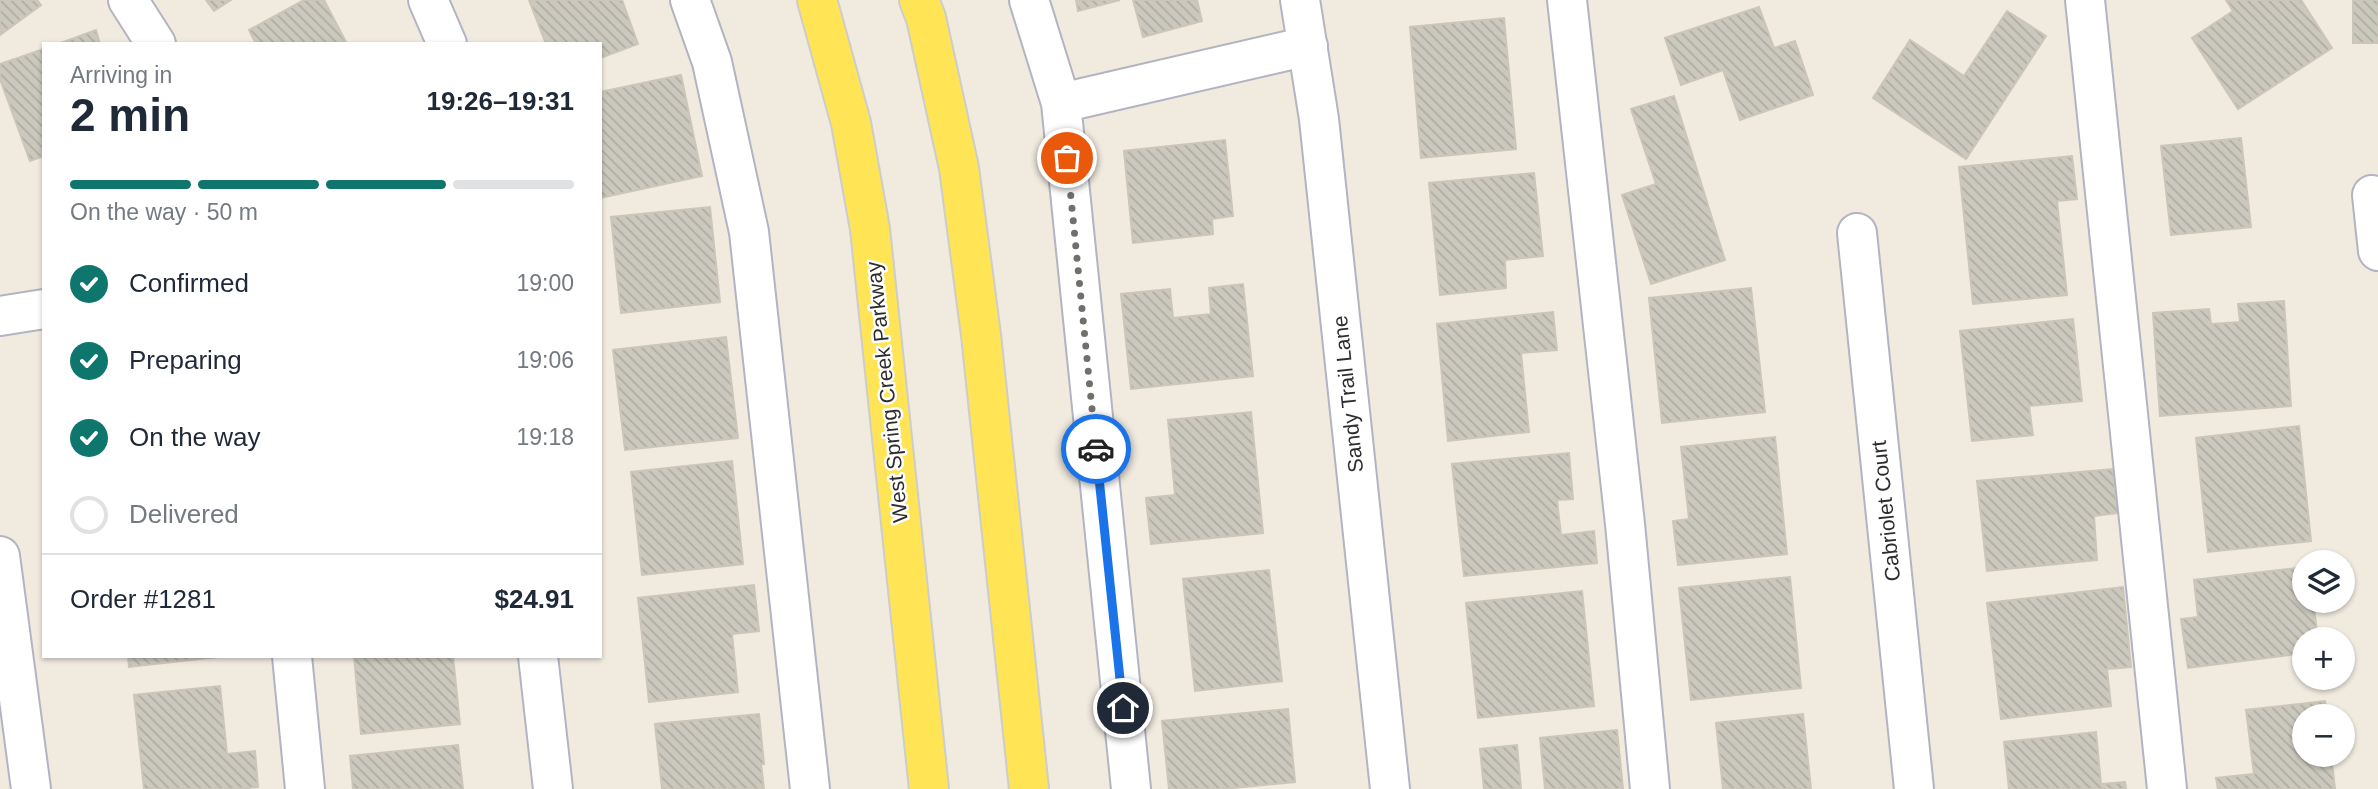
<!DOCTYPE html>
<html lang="en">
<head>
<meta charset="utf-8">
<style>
	:root { --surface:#fff; --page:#f2f2f3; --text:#1f2937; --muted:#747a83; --line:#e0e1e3; --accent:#0f766e }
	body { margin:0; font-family:Helvetica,sans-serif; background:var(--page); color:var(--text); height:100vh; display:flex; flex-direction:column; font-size:26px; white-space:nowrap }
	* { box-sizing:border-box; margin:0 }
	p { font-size:23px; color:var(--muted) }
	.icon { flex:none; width:38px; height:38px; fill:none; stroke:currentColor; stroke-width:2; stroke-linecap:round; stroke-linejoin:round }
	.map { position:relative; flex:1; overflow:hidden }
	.side { position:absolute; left:42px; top:42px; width:560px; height:616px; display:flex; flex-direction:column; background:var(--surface); border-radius:0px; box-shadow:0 2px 5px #0004 }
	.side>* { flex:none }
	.buttons { position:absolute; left:2292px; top:550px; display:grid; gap:14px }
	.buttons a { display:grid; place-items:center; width:63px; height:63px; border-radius:50%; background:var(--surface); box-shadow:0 2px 5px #0004; font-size:35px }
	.pin { position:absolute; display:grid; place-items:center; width:60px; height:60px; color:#fff; margin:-30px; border:4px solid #fff; border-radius:50%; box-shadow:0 2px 7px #0007 }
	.courier { position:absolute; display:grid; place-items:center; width:70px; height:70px; margin:-35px; border:5px solid #1a73e8; border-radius:50%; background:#fff; color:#222; box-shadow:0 2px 9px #0007 }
	.summary em { font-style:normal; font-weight:800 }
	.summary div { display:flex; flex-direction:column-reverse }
	.summary { display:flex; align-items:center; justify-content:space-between; height:119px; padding:0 28px }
	h1 { font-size:46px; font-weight:800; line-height:52px }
	.bar { display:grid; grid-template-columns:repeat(4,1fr); gap:10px 7px; align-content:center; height:84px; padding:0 28px }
	.bar i { height:9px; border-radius:5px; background:var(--line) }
	.bar .current { background:var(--accent) }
	.bar p { grid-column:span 4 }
	.line { display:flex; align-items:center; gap:18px; padding:0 28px; border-top:2px solid var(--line) }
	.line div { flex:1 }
	ol { padding:0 28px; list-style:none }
	li { display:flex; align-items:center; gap:21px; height:77px }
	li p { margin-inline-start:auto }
	li .icon { padding:7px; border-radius:50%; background:var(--accent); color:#fff; stroke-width:4 }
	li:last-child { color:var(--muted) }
	li i { width:38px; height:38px; border:4px solid var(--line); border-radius:50% }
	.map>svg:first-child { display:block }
	.building { fill:url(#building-back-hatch); stroke:#ccc6b8; stroke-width:2 }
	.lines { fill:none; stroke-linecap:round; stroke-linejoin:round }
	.minor-casing { stroke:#b3b4c2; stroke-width:42 }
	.major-casing { stroke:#cdcdcd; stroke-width:42 }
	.minor { stroke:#fff; stroke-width:38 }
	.major { stroke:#ffe455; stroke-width:38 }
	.done { stroke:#716f6b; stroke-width:7; stroke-dasharray:0 12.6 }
	.route { stroke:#1a73e8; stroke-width:9 }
	.labels { text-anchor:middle; stroke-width:5; stroke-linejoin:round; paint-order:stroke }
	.street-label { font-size:21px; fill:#2d2d2d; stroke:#fff }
</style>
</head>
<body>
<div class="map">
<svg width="2378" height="789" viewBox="0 0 2378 789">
	<defs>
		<pattern id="building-back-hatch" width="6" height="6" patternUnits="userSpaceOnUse" patternTransform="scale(1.75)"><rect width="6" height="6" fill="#cbc8bd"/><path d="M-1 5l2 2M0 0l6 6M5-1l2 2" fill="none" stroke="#afaca3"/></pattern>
	</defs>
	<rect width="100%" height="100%" fill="#f0eadf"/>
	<path class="building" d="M0 0H37L41 5 0 35Z
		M206 0H231L214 11Z
		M304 0H324L347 44H256L249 30Z
		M529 0H622L638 44 600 58V44H546Z
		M1076 0H1120L1078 11Z
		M1133 0H1197L1202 21 1143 37Z
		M2226 0H2301L2332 48 2238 109 2192 38 2233 11Z
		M2353 0H2378V43H2353Z
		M1759 7 1774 48 1795 41 1813 95 1740 120 1723 70 1681 85 1665 38Z
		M2007 11 2046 36 1966 159 1873 98 1910 40 1964 76Z
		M1504 18 1516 149 1421 158 1410 27Z
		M96 30 100 44H58Z
		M44 49V156L30 161 0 79V64Z
		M681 75 702 176 600 198V92Z
		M1674 96 1725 260 1651 284 1622 195 1656 184 1631 109Z
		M2241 138 2251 227 2171 235 2161 146Z
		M1225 140 1233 216 1212 219 1213 234 1133 243 1124 151Z
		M2072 156 2077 199 2057 201 2067 295 1973 304 1959 167Z
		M1534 173 1543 256 1505 260 1506 288 1440 295 1429 183Z
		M710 207 720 302 621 313 611 217Z
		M1243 284 1253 376 1131 389 1121 294 1170 289 1173 318 1211 314 1209 288Z
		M1751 288 1765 412 1662 423 1649 298Z
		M2284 301 2291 406 2160 416 2153 313 2209 309 2211 324 2240 322 2238 304Z
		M1553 312 1557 350 1521 353 1529 432 1448 441 1437 324Z
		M2073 319 2082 401 2029 406 2033 435 1972 441 1960 331Z
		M726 337 738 438 625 450 613 350Z
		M1251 412 1263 533 1151 544 1146 498 1175 495 1168 420Z
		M2299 426 2311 541 2208 552 2196 438Z
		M1775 437 1787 554 1678 565 1673 521 1689 519 1681 447Z
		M1569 453 1573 499 1557 500 1561 535 1594 531 1597 563 1464 576 1452 464Z
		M732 461 743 564 642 575 631 472Z
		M2113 469 2118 513 2094 516 2097 560 1987 571 1977 481Z
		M2305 567V600H2313L2318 639H2305V653L2188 668 2181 619 2198 617 2194 580Z
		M1269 570 1282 681 1195 691 1183 579Z
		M1790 577 1801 688 1691 700 1679 588Z
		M754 585 759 631 732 634 738 692 649 702 638 598Z
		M2123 587 2131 667 2107 669 2111 706 2001 719 1987 603Z
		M1582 591 1594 706 1478 718 1466 603Z
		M128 656H227L129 667Z
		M354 656H453L460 724 361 734Z
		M220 686 227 754 255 751 258 787 236 789H144L134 695Z
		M2325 701 2327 716H2305V754H2331L2335 789H2218L2216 778 2254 774 2246 710Z
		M1288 709 1295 782 1223 789H1169L1162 721Z
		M759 714 764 764H761L764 789H662L655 724Z
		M1803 714 1811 789H1723L1716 723Z
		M1617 730 1623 789H1545L1540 738Z
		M2096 732 2101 784 2125 782 2126 789H2009L2004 742Z
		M458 745 463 789H353L350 756Z
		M1517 745 1521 789H1484L1480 749Z"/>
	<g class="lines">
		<g class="minor-casing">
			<path id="minor" d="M128 0 156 44
				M428 0 447 44
				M690 0 712 62 749 232 810 789
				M1029 0 1061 103 1131 789
				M1300 0 1319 119 1390 789
				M1567 0 1625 524 1650 789
				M2085 0 2167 789
				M1061 103 1308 46
				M2372 195 2378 251
				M1857 233 1914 789
				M0 316 44 309
				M0 556 31 789
				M292 656 305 789
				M538 656 553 789"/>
		</g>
		<g class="major-casing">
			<path id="major" d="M817 0 851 123 870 229 929 789
				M919 0 926 18 959 168 981 335 1029 789"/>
		</g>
		<use href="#minor" class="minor"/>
		<use href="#major" class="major"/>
	</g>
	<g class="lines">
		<path class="done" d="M1067 158 1096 449"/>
		<path class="route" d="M1096 449 1123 708"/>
	</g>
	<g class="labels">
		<g class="street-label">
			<text transform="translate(887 392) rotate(-96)" y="7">West Spring Creek Parkway</text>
			<text transform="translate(1348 394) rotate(-96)" y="7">Sandy Trail Lane</text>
			<text transform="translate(1886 511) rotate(-96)" y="7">Cabriolet Court</text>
		</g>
	</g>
</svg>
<div class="buttons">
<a><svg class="icon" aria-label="layers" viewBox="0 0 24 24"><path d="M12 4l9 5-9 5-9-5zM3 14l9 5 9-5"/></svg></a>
<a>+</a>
<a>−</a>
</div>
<div class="pin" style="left:1067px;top:158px;background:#ea580c"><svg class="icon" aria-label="bag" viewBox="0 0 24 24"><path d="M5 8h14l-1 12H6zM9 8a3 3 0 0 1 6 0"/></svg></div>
<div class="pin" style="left:1123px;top:708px;background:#1f2937"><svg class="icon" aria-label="home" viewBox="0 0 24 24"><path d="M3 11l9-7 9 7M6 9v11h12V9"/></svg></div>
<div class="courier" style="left:1096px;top:449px"><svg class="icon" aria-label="car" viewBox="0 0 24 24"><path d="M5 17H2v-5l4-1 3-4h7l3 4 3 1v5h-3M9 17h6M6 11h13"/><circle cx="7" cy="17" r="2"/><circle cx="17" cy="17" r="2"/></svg></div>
<section class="side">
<div class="summary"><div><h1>2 min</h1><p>Arriving in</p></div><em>19:26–19:31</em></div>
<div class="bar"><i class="current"></i><i class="current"></i><i class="current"></i><i></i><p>On the way · 50 m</p></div>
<ol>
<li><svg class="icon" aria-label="check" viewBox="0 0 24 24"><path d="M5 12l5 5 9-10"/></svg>Confirmed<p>19:00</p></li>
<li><svg class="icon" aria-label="check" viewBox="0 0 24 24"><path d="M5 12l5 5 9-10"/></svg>Preparing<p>19:06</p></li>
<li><svg class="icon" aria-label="check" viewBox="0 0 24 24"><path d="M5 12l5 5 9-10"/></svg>On the way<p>19:18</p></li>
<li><i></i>Delivered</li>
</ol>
<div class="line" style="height:91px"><div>Order #1281</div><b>$24.91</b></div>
</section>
</div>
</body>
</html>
